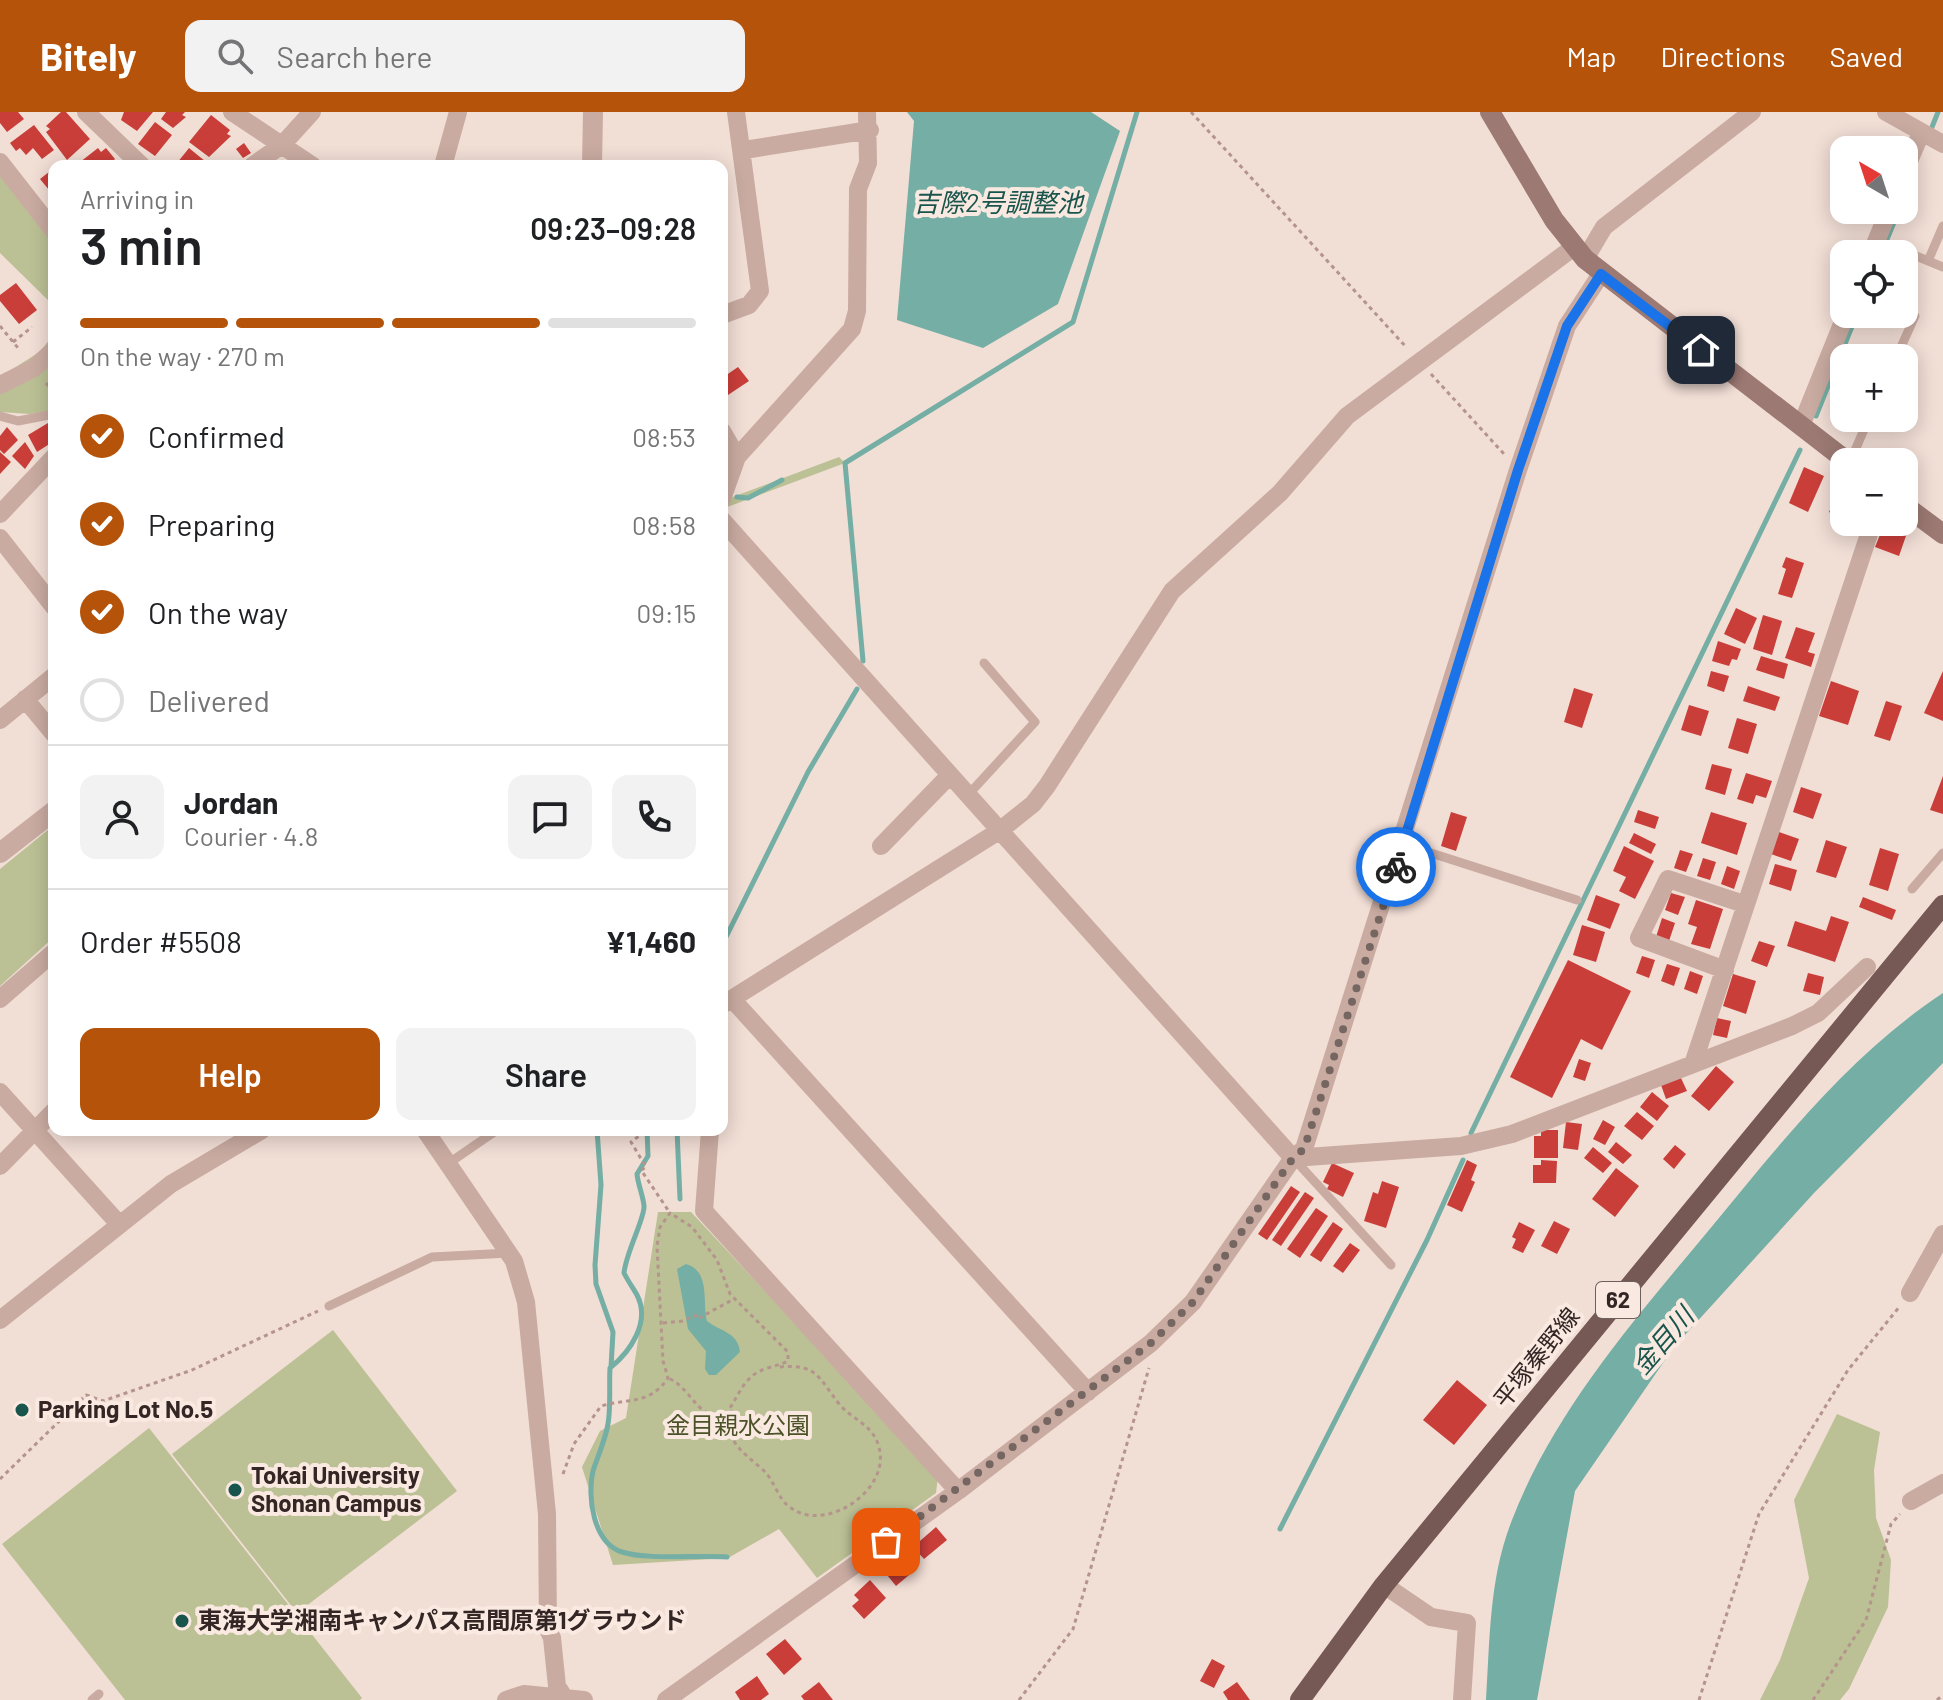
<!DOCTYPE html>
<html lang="en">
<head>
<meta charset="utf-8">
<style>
	:root { --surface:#fff; --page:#f2f2f2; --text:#202124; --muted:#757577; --line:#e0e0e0; --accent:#b45309 }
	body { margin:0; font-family:Barlow,"Noto Sans JP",sans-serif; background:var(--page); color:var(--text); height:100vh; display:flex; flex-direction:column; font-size:30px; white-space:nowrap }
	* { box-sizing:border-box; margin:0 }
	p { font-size:26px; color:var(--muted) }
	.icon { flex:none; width:44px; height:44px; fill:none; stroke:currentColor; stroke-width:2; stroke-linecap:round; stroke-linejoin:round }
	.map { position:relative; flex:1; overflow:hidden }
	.drawer { position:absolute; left:48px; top:48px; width:680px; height:976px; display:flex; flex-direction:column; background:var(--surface); border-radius:16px; box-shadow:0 4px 20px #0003 }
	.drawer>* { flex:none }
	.needle { width:52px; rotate:321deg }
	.fabs { position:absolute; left:1830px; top:24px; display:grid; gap:16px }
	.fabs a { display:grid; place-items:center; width:88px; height:88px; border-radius:16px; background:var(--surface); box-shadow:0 4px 20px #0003; font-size:40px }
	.pin { position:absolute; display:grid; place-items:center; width:68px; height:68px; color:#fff; margin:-34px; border-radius:16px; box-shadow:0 4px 12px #0006 }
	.courier { position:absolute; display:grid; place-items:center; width:80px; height:80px; margin:-40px; border:6px solid #1a73e8; border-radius:50%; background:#fff; color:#222; box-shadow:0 2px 10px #0007 }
	.head em { font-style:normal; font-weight:600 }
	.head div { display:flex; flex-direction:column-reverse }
	.head { display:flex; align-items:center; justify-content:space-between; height:136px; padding:0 32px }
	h1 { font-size:52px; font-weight:600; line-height:60px }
	.bar { display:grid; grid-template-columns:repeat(4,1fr); gap:12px 8px; align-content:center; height:96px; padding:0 32px }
	.bar i { height:10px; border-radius:6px; background:var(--line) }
	.bar .selected { background:var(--accent) }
	.bar p { grid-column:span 4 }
	.line { display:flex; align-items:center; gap:20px; padding:0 32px; border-top:2px solid var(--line) }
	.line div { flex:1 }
	.round { display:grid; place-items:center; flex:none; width:84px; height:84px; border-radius:16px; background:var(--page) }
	ol { padding:0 32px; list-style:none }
	li { display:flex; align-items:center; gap:24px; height:88px }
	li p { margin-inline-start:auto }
	li .icon { padding:8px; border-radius:50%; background:var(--accent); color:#fff; stroke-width:4 }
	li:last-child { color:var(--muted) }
	li i { width:44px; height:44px; border:4px solid var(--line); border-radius:50% }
	.button { display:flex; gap:16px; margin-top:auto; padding:16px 32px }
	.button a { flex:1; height:92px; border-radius:16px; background:var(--accent); color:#fff; font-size:32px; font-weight:600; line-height:92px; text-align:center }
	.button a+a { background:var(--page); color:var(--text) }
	header { display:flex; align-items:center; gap:48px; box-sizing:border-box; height:112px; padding:0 40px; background:var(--accent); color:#fff }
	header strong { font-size:38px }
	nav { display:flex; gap:44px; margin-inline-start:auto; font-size:28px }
	.search { width:560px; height:72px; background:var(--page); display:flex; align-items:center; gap:20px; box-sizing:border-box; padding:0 28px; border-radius:16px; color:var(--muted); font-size:30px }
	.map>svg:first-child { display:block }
	.green { fill:#bbc095 }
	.water { fill:#74aea4 }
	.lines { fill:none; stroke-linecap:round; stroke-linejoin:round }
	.stream { stroke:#74aea4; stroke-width:5 }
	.building { fill:#ca3e3a }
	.path { stroke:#b4948c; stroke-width:3; stroke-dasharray:4 4; stroke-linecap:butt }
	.service { stroke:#c9aba1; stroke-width:9 }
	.minor { stroke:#c9aba1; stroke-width:18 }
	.tertiary { stroke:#c9aba1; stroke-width:20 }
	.secondary { stroke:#9c7973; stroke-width:20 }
	.primary { stroke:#765854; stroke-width:20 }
	.done { stroke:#766662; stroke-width:8; stroke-dasharray:0 14.4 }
	.route { stroke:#1a73e8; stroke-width:10 }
	.poi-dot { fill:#19554c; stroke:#f9e9e1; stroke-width:3 }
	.labels { text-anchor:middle; stroke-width:8; stroke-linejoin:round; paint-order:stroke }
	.shield { fill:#f9e9e1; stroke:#6e605d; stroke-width:2 }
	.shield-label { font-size:22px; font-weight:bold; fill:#332624 }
	.street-label { font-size:24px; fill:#332624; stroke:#f9e9e1 }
	.poi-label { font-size:24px; font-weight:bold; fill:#332624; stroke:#f9e9e1; text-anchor:start }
	.park-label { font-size:24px; fill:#4b5227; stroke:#f9e9e1 }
	.water-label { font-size:26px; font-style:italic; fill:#19554c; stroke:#f9e9e1 }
</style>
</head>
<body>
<header>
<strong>Bitely</strong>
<div class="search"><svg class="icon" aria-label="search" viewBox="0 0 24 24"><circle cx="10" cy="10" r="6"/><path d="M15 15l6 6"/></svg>Search here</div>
<nav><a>Map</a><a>Directions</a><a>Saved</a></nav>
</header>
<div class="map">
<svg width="1943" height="1588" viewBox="0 0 1943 1588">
	<rect width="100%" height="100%" fill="#f1ded5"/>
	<path class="green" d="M0 61 54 130V194L0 141Z
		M54 221V298L30 302 0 300V265L41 239Z
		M839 345 845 351 722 397V389Z
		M54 713V825L0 874V757Z
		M658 1100H691L938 1364 936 1381 817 1466 779 1417 728 1446 613 1453 582 1355 600 1319 626 1306Z
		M333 1218 457 1379 297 1501 172 1342Z
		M1837 1302 1880 1320 1874 1358 1876 1406 1891 1448 1888 1495 1849 1577 1840 1588H1760L1780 1548 1809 1466 1794 1388Z
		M149 1316 362 1586 360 1588H125L2 1432Z"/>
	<path class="water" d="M907 0H1091L1120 19 1058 192 983 236 897 208 914 9Z
		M1943 881V951L1814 1081 1674 1235 1575 1379 1537 1588H1486C1490 1527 1489 1466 1512 1408 1554 1299 1635 1207 1709 1118 1781 1031 1848 944 1943 881Z
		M686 1152C711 1159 702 1191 707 1209 721 1220 738 1220 740 1240L716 1263H709L705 1257 706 1239 688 1217 677 1157Z"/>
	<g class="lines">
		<path class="stream" d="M1930 20 1938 0
			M1904 85 1914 59
			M1881 142 1899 98
			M1816 304 1857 202
			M737 385 748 386 782 368
			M863 549 845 351 1073 210 1137 0
			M722 833 808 660 857 577
			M597 1018 601 1073 595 1153 596 1172 613 1220 611 1255
			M647 1018 648 1044 637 1062C638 1073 643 1083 644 1094 645 1106 626 1140 624 1161 628 1169 633 1176 637 1183 651 1210 630 1240 610 1256 609 1274 611 1294 608 1312 605 1329 598 1343 593 1359 587 1384 593 1431 622 1440 646 1448 699 1443 727 1445
			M677 1018 680 1087
			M1471 1021 1800 338
			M1280 1417 1427 1128 1463 1048"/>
	</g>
	<path class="building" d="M0 0H18L24 7 7 20 0 11Z
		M61 0H66L90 27 67 48 46 20 50 17 46 14Z
		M124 0H153L137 19 121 8Z
		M166 0H185L182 3 186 5 173 16 161 7Z
		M211 3 230 18 227 22 231 24 209 45 189 30Z
		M155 10 172 23 155 44 138 32Z
		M34 13 54 38 42 47 33 36 26 43 20 36 16 39 10 31Z
		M244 31 251 41 243 46 236 37Z
		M98 36 101 40 106 36 115 47 111 51 113 54H75Z
		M189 36 211 54 177 51Z
		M54 56V84L40 67Z
		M16 171 37 198 19 212 0 189V183Z
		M738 255 749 269 722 287V266Z
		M53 308 54 329 37 340 28 323Z
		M7 315 18 328 4 342 0 338V324Z
		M25 330 34 344 25 357 12 344Z
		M0 340 11 350 0 362Z
		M1804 355 1824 364 1808 400 1789 391Z
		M1838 380 1844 382V407L1829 400Z
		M1884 413 1907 421 1899 444 1875 435Z
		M1786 445 1804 451 1792 486 1778 482 1786 457 1782 455Z
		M1736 496 1757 506 1745 532 1724 522Z
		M1763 503 1782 509 1772 543 1753 537Z
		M1796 515 1815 521 1808 540 1815 542 1811 555 1785 546Z
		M1718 529 1741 537 1737 548 1732 547 1729 554 1712 549Z
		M1761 544 1788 552 1784 567 1756 558Z
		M1711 559 1729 564 1724 580 1707 574Z
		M1943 559V609L1924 601Z
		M1831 569 1859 579 1848 613 1819 604Z
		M1748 574 1780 585 1775 599 1743 589Z
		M1574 576 1593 582 1582 616 1564 610Z
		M1886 589 1902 594 1890 629 1874 624Z
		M1689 593 1709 599 1701 624 1681 618Z
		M1737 606 1757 612 1748 642 1728 636Z
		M1712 652 1732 657 1725 683 1705 677Z
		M1746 661 1772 669 1766 686 1756 683 1753 692 1737 687Z
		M1943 664V702L1930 698Z
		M1801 675 1822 682 1813 707 1793 700Z
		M1638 698 1659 705 1655 717 1634 710Z
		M1451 700 1467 705 1456 739 1441 734Z
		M1711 700 1747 711 1737 743 1701 731Z
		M1779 720 1799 727 1791 749 1771 742Z
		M1634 721 1656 732 1651 742 1629 731Z
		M1826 728 1847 735 1836 766 1816 760Z
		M1624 734 1654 749 1635 787 1619 779 1626 765 1613 759Z
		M1880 736 1899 742 1888 779 1869 773Z
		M1680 738 1693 742 1686 760 1674 756Z
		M1703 746 1716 750 1710 768 1697 764Z
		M1775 752 1797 758 1791 779 1769 772Z
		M1727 754 1740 759 1734 777 1721 772Z
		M1671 781 1685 785 1678 803 1665 798Z
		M1596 783 1620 792 1610 817 1587 808Z
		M1863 785 1896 798 1892 808 1859 795Z
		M1696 788 1723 797 1710 837 1691 832 1697 815 1688 812Z
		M1831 804 1849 810 1835 850 1787 834 1795 809 1826 819Z
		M1662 806 1675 811 1669 829 1656 825Z
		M1582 813 1605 820 1596 850 1573 843Z
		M1759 829 1775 834 1767 855 1751 849Z
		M1642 844 1655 848 1649 866 1636 861Z
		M1568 848 1631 879 1602 938 1581 927 1552 986 1510 965Z
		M1667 852 1680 856 1674 874 1661 869Z
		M1690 859 1703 864 1697 882 1684 877Z
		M1808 861 1824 865 1820 883 1803 879Z
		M1733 862 1756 869 1746 902 1723 894Z
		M1717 906 1731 909 1727 926 1713 923Z
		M1579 947 1591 951 1585 969 1573 965Z
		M1716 954 1734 970 1709 999 1691 984Z
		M1681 966 1687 979 1666 987 1661 973Z
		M1652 980 1669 994 1657 1009 1640 995Z
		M1637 1000 1654 1014 1642 1028 1624 1014Z
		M1603 1008 1615 1015 1605 1033 1593 1027Z
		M1566 1010 1582 1012 1578 1038 1563 1036Z
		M1541 1018H1558V1046H1534V1024H1541Z
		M1616 1030 1632 1043 1623 1052 1608 1040Z
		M1675 1033 1686 1042 1674 1057 1663 1047Z
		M1593 1035 1612 1051 1603 1061 1584 1046Z
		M1467 1048 1477 1053 1471 1068 1475 1070 1462 1100 1447 1093Z
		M1541 1048 1557 1049 1556 1071H1533V1053H1541Z
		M1332 1051 1354 1061 1343 1085 1327 1077 1329 1073 1323 1070Z
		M1616 1056 1639 1074 1615 1105 1592 1087Z
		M1382 1069 1399 1075 1386 1116 1364 1109 1373 1080 1378 1082Z
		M1291 1074 1300 1080 1267 1128 1258 1122Z
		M1305 1080 1314 1086 1281 1134 1272 1128Z
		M1316 1096 1328 1104 1300 1146 1287 1137Z
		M1554 1109 1570 1117 1557 1142 1541 1134Z
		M1333 1110 1343 1117 1321 1150 1310 1143Z
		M1519 1110 1535 1118 1523 1141 1512 1136 1516 1127 1512 1125Z
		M1350 1131 1360 1138 1343 1161 1333 1154Z
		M1457 1268 1487 1293 1454 1333 1423 1308Z
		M936 1415 947 1428 924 1447 913 1435Z
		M902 1443 915 1458 896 1474 883 1458Z
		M870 1468 886 1486 864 1507 852 1494 859 1488 854 1483Z
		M785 1527 802 1547 784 1563 766 1542Z
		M1212 1547 1225 1554 1214 1576 1200 1569Z
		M757 1564 769 1582 761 1588H740L735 1580Z
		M819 1570 833 1588H804L801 1584Z
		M1237 1570 1250 1588H1228L1223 1580Z"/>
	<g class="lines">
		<path class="path" d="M1191 0 1407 236
			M0 214 18 236
			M13 230 32 215
			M1431 262 1504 342
			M46 271 54 281
			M635 1018 639 1024 631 1030 646 1055 641 1058 670 1101
			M663 1211 683 1209 695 1203 697 1207 734 1187
			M732 1298C722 1328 743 1340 762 1357 775 1368 777 1387 791 1396 827 1422 894 1376 878 1332 872 1313 852 1307 840 1293 819 1267 818 1251 779 1255
			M563 1362 574 1332 601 1294C628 1286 650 1293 668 1266L663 1249 657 1134 660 1115 670 1101 692 1115 717 1148 730 1182 788 1240V1249C778 1254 767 1255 758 1260 740 1270 736 1292 722 1306 697 1305 690 1275 668 1266
			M0 1367 86 1283 103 1289 192 1258 318 1199
			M1019 1588 1073 1517 1149 1256
			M1699 1588 1759 1402 1848 1258 1900 1194
			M1813 1588 1866 1508 1891 1412 1900 1402
			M1937 1588 1943 1583"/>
		<path class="service" d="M1909 141 1943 155
			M1928 149 1943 114
			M1896 246 1915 204
			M0 304 18 309 54 302
			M1850 350 1869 306
			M968 683 1035 610 984 551
			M1403 732 1577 788
			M1912 777 1943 741
			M1294 1047 1391 1153
			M449 1051 497 1018
			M329 1194 432 1145 509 1141
			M92 1588 99 1582"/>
		<path class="minor" d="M86 0 142 54
			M232 0 313 54
			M1886 0 1943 32
			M744 38 870 18
			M0 50 54 119
			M252 54 282 33 312 0
			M443 54 458 0
			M1904 61 1921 21
			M1871 142 1889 98
			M1585 147 1604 115 1752 0
			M722 203 749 193 760 179 736 0
			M0 273 34 256 54 238
			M1801 314 1846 202
			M722 319 737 345
			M722 387 737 345 852 217 857 199 858 77 868 51 867 0
			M0 402 54 345
			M722 408 1293 1046
			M0 426 54 495
			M25 587 54 622
			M0 608 54 564
			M881 734 950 663
			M1725 858 1639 826 1668 767 1744 792
			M0 887 54 840
			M732 887 1088 1280
			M722 893 999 719 1033 692 1047 674 1172 479 1280 381 1347 304 1574 135
			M1694 949 1873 410
			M0 980 119 1112
			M425 1018 514 1149 526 1190 547 1402 548 1517 552 1526 557 1574 566 1588
			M710 1018 704 1099 958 1379
			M1293 1046 1461 1034 1512 1022 1792 914 1818 901 1867 855
			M0 1054 54 999
			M1910 1181 1943 1122
			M0 1208 171 1072 262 1018
			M1911 1389 1943 1371
			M1384 1473 1431 1505 1467 1511 1462 1588
			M506 1588 524 1582 584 1588
			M666 1588 958 1379 1151 1231 1193 1190 1293 1046 1304 1037 1518 358 1567 214 1601 162"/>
		<path class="tertiary" d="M592 54 593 0
			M0 741 54 699"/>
		<path class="secondary" d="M1490 0 1554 108 1585 147 1848 350
			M1904 393 1943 422"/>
		<path class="primary" d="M1300 1588 1384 1473 1943 793"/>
	</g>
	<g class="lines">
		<path class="done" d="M886 1430 1151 1231 1193 1190 1293 1046 1304 1037 1396 755"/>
		<path class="route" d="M1396 755 1518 358 1567 214 1601 162 1701 238"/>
	</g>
	<g class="poi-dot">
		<circle cx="22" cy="1298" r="8"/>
		<circle cx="235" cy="1378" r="8"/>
		<circle cx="182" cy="1509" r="8"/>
	</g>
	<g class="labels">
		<rect class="shield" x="1596" y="1170" width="44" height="36" rx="6"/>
		<g class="shield-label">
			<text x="1618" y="1196">62</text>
		</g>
		<g class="street-label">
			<text transform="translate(1537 1246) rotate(-51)" y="8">平塚秦野線</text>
		</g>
		<g class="poi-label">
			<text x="38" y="1306">Parking Lot No.5</text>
			<text x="251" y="1372">Tokai University<tspan x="251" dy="28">Shonan Campus</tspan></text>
			<text x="198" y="1517">東海大学湘南キャンパス高間原第1グラウンド</text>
		</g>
		<g class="park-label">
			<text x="738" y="1322">金目親水公園</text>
		</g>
		<g class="water-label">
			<text x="998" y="100">吉際2号調整池</text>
			<text transform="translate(1663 1229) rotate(-49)" y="9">金目川</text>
		</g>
	</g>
</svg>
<div class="fabs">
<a><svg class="needle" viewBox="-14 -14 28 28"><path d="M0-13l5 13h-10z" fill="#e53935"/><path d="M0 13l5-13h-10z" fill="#757577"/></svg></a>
<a><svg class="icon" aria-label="locate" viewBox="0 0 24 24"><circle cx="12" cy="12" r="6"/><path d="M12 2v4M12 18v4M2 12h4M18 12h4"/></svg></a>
<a>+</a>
<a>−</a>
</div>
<div class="pin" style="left:886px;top:1430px;background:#ea580c"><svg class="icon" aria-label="bag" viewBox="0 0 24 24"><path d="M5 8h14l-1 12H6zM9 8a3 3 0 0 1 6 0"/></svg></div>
<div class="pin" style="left:1701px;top:238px;background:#1f2937"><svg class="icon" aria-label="home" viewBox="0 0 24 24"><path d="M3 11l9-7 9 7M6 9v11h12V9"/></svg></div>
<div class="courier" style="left:1396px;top:755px"><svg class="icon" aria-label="bike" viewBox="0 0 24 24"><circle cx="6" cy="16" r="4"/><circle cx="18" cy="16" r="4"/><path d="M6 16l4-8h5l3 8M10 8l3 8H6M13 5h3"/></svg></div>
<section class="drawer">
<div class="head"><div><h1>3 min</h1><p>Arriving in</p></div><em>09:23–09:28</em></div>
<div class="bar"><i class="selected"></i><i class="selected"></i><i class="selected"></i><i></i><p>On the way · 270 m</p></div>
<ol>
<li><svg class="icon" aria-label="check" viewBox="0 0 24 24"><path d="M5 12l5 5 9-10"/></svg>Confirmed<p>08:53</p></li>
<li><svg class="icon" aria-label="check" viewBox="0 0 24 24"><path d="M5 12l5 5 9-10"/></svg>Preparing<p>08:58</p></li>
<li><svg class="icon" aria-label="check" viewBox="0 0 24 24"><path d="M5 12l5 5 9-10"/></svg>On the way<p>09:15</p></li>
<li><i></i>Delivered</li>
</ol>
<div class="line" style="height:144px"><a class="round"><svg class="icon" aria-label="person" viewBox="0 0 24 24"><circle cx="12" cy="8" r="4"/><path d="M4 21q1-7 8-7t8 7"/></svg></a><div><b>Jordan</b><p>Courier · 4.8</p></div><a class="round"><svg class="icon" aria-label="chat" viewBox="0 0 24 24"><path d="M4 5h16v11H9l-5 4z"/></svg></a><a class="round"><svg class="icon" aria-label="phone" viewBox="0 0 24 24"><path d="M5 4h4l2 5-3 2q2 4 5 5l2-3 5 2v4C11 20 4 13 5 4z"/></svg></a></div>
<div class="line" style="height:104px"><div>Order #5508</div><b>¥1,460</b></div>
<div class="button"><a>Help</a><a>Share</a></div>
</section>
</div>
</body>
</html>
